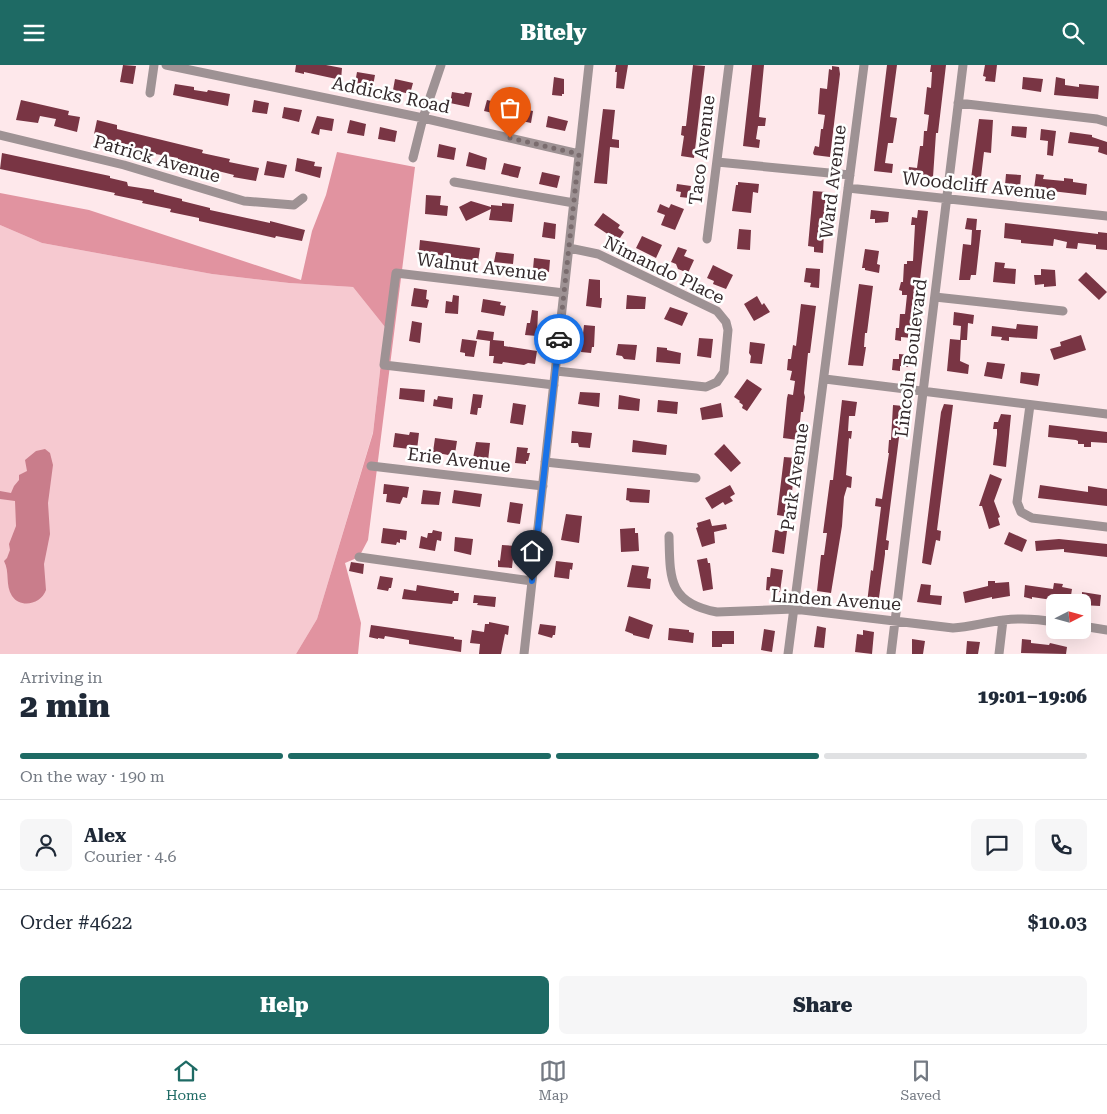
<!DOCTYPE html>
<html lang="en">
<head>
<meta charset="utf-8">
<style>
	:root { --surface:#fff; --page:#f6f6f7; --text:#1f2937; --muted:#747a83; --line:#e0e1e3; --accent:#1e6a64 }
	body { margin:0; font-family:"Roboto Serif",serif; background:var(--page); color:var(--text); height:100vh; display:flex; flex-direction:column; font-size:19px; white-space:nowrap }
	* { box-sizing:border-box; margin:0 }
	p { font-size:16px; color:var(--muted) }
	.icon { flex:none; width:28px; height:28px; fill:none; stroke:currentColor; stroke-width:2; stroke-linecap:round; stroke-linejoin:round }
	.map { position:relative; height:589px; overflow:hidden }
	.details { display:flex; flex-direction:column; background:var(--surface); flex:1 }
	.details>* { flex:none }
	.needle { width:32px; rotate:84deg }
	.tools { position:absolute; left:1046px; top:529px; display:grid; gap:10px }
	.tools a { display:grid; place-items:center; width:45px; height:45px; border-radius:8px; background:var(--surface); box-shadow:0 5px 20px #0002; font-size:25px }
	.pin { position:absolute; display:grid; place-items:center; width:42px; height:42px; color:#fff; margin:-51px -21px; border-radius:50% 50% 50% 0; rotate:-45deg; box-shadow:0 0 5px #0007 }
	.pin .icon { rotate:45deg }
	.courier { position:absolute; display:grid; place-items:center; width:50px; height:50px; margin:-25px; border:4px solid #1a73e8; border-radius:50%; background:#fff; color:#222; box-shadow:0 1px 6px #0007 }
	.summary em { font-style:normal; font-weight:800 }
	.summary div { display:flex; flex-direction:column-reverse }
	.summary { display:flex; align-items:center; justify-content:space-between; height:85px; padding:0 20px }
	h1 { font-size:32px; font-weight:800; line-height:38px }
	.bar { display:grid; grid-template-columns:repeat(4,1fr); gap:8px 5px; align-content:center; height:60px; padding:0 20px }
	.bar i { height:6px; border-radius:4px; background:var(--line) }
	.bar .current { background:var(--accent) }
	.bar p { grid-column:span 4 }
	.line { display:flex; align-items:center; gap:12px; padding:0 20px; border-top:1px solid var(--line) }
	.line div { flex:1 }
	.round { display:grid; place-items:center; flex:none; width:52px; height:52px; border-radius:8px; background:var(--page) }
	.button { display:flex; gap:10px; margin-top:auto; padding:10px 20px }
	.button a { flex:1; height:58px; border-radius:8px; background:var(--accent); color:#fff; font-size:20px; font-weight:800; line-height:58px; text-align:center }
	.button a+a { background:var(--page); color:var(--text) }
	header { display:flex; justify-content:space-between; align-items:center; height:65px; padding:0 20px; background:var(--accent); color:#fff; font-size:22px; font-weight:800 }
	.tab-bar { display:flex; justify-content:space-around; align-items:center; height:70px; border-top:1px solid var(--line); background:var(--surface); font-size:14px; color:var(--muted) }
	.tab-bar a { display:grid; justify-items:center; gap:2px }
	.tab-bar .current { color:var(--accent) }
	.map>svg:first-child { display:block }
	.green { fill:#f6c9d0 }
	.forest { fill:#e193a0 }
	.water { fill:#c97d8b }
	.building { fill:#793544 }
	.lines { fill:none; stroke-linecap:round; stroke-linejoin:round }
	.minor { stroke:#9e9294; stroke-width:9 }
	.done { stroke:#7a6c6e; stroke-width:5; stroke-dasharray:0 9 }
	.route { stroke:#1a73e8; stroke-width:6 }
	.labels { text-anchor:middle; stroke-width:5; stroke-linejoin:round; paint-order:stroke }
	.street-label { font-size:18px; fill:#33292b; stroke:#fff }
</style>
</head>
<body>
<header><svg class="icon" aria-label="menu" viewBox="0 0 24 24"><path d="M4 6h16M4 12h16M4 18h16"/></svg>Bitely<svg class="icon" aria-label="search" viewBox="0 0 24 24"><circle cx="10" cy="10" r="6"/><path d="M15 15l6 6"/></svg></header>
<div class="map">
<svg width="1107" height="589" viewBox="0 0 1107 589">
	<rect width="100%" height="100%" fill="#fee8eb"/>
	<path class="green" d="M0 160 42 178 212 209 289 218 353 222 385 262 373 367 317 554 296 589H0Z"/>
	<path class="forest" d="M337 87 415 102 368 475 359 492 345 498 361 558 358 589H296L317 554 373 368 385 262 353 222 289 218 212 209 42 178 0 160V128L89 145 301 215 312 166 326 130Z"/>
	<path class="water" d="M45 384 50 388 53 400 48 438 50 469 44 499 46 525C41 539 21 544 12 531 5 520 10 507 4 496L7 493 10 485 9 479 16 461 15 436 0 434V426L11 428 14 421 19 415V410L27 406 25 395 36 386Z"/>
	<path class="building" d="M123 0 136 1 133 19 120 17Z
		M296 0H326L342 3 341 15 304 7V9L295 7Z
		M616 0H628L624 24 616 23 617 7H615Z
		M693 0 705 1 694 93 681 91 684 71 681 70 682 61H686Z
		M752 0H764L759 52 766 53 765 61H758L756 74 760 75 759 83 743 81Z
		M887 0H897L890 52 897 53 893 78H888L885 98 893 99 892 108 874 106Z
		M931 0H946L938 68H936L933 112 908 109 909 102 917 103 920 81H923L924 66H927L929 50 924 49 927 22 931 23 932 7H930Z
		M985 0H997L995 17 985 16 986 12 983 11Z
		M832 1 839 2 840 9 830 92 814 90 813 88 815 81 819 82 821 64H823L825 50 818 49 820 23 827 24 829 4 832 5Z
		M357 7 375 10 373 21 355 18Z
		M554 12 564 14V29H562V31L552 30Z
		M1023 12 1043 14 1041 27 1022 24Z
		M1056 12 1065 14V20L1079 22V19L1099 21 1098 34 1054 30Z
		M395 14 413 18 410 29 393 25Z
		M175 19 194 22V25L207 27 208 25 230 29 228 41 173 30Z
		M452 27 464 29 465 27 472 28 469 42 450 38Z
		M21 35 69 46 68 50 80 52 77 67 54 61 56 54 40 51 38 58 16 55Z
		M254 35 269 38 267 49 252 47Z
		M487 35 500 38 497 49 484 46Z
		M520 36 529 39 528 45 533 46 531 58 517 55 518 51 513 50 515 43 519 44Z
		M284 42 302 45 299 57 282 53Z
		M603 44 615 45 612 74 619 75V83L610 82 607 119 594 118Z
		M317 51 334 54 332 66 320 64 319 70 311 68Z
		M548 51 568 56 565 66 546 62Z
		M979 54 993 55 991 88 984 87 981 112 985 113V122L970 121Z
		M97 55 117 60V64L203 85 202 88 230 94 229 97 259 103 256 116 233 112 234 110 218 106H215L214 107 206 105V103L177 96 178 93 150 88V86L133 83 134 81 104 74 103 71 94 69Z
		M350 55 366 59 364 71 347 68Z
		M1012 61 1027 62 1026 73 1011 71Z
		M380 62 397 66 395 77 378 74Z
		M1041 64 1056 66 1053 91 1047 90 1048 76 1040 75Z
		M1070 67 1092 70V72L1107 77V90L1098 87 1099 82 1068 78Z
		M439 79 456 83 454 95 437 92Z
		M469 87 487 93 485 105 466 101Z
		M2 88 110 111V113L127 117 128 121 154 125V127L182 134V136L210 143V145L270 158V156L305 165 302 176 276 171 275 173 199 156V153L170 147 171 144 142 138 143 136 114 130 115 128 0 104Z
		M297 93 315 97 314 101 322 102 320 113 295 106Z
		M267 96 287 100 284 113 264 110Z
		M504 98 521 102 518 113 501 109Z
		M542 107 560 111 557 123 539 119Z
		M1006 109 1021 110 1020 122 1005 120Z
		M1036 109 1044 110 1043 114 1064 116V113L1073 114V117L1087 119 1086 130 1034 124Z
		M738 117 759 119 758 128 753 127 751 148 732 146 736 120H738Z
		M677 119 691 121 689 133 680 132 681 127 676 126Z
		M813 126 826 127 823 188 814 187V182L808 181Z
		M426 130 441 131 440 140 448 141 447 151 425 149Z
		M471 136 491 142V140L502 141V138L514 139 512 157 489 155 491 144 466 156 459 142Z
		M660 139 669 143 671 139 684 144 675 165 661 160 665 150 657 147Z
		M871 145 889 147 888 157 875 158V154H870Z
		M918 145 928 146 916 249H913L912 273 901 272V276L895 275 896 263H899L900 249H905L907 230H902V226L899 225 901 217H903L904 199H907V196H913L915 160H911L912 152 917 153Z
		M603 148 620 160 618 163 624 167 618 176 594 160Z
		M967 153 977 154 976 165H981L976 210H971L970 215H959L963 179 971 180 972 165 965 164Z
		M544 157 556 159 555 174 542 172Z
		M1005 158 1098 169V167L1107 168V185L1096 184V180L1078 178 1077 184 1066 183 1067 177 1054 174 1053 181 1021 178V175L1004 173Z
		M739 164 751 165 750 185 737 184Z
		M642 171 662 180 656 193 636 183Z
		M420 175 480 183 478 197 419 186Z
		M678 182 687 185 684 191 694 195 688 208 678 204 676 199 671 197Z
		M865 184 879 186 877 199 880 200 879 208 865 205V203H862Z
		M496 187 514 189 513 199 494 197Z
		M534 193 550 195 549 207 533 204Z
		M995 197 1005 198 1004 203 1016 204 1015 219 993 217Z
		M713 200 733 210 726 224 713 219 714 216 707 213Z
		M806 203 820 204 819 223 810 222 811 218 804 217Z
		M1041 204 1055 205 1056 221 1044 222V219L1035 220 1034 210H1041Z
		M1086 207 1107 227 1099 235 1078 215Z
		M589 214 600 215V233H602L601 243 586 241Z
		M859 219 873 221 867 268H865L864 282H866L863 301 848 300Z
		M414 223 427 225 426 234 429 235 427 243 411 241Z
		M453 230 459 231 458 249 445 248 446 236 452 237Z
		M627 230 646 232 645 244H626Z
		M757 231 762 240 764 238 770 247 754 256 744 239Z
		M483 234 501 237 500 240 506 241 504 251 481 247Z
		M801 239 816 241 810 288H808L804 328 805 332 803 347H801L798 375 783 373 787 333 788 329 793 330 795 316 790 315 792 306 787 305 788 294H791L793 280 796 281Z
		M670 242 688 248 682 261 664 254Z
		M532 245 538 246 537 271 525 270 527 258H530Z
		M954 247 974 250 973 259 968 258 967 275H961L960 296 969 300 968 309 947 306 950 274 960 275 961 261 953 260Z
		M412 256 422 258 420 278 409 276Z
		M1017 259 1038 261 1037 274 1009 272V276L1001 275 1002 272 991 271 992 261 1016 264Z
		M584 260 595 261 594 282H592L591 288 581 287Z
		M478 265 494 267 493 275 504 276V281L537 286 535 299 528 298 524 300 503 297 502 299 493 298 494 291H489L490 276 476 274Z
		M1081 270 1086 285 1054 295 1050 284 1061 281 1060 277Z
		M699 273 713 274 711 293 697 291Z
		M462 274 477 276 474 292 465 291V288L460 287Z
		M750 277 765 279 762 299 750 298 751 291 749 288Z
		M618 279 637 280 635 295 624 294 622 291 616 290Z
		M657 282 667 283V285L681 288 680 299 656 297Z
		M899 289 910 290 908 302 900 301V306L892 305 893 294H899Z
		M987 297 1005 299 1002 314 984 311Z
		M1021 307 1040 309 1038 321 1020 318Z
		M747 314 762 324 747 346 742 343 743 340 739 337 740 336 734 332Z
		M400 323 425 325 424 337 399 334Z
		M580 327 600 328 599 342 578 339Z
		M473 329 483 330 481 343H478L477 350 470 349Z
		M619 330 640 334 639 346 618 344Z
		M438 331 453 333 452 344 433 341 434 334 437 335Z
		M658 335 678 337 677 349 657 347Z
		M842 335 857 337 855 351H849L848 366H852L851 374 849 373 846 410 852 412 851 423 847 422 844 432 842 461 831 528 817 526 821 490H824L827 468H823L830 415H833Z
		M513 338 526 340 523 360 510 358Z
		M721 338 723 352 702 355 700 343Z
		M944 339 953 340 937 465 941 466 940 476 936 475 931 500 922 498 941 347Z
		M893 340 903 341 886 475 889 476 888 485H885V489L878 540 867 538 871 505 873 506 881 442 875 441 876 433 882 434 889 388H888L889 375H891Z
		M1001 349 1011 350 1006 402 993 400 997 369V364H993L994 357H998Z
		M1049 360 1107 367V378L1091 377V382H1084V379H1078V376L1076 375 1048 372Z
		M572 366 592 368 590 383 579 382 578 378H571Z
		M410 367 419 368 417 385 393 382 395 368 409 370Z
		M435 373 457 376 455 389H449L448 390 433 387Z
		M633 375 667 380 666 390 632 387Z
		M476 377 490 378 488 396 473 393Z
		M724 379 741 398 731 407 714 389Z
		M517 382 528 383 527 388H530L528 396H526V399L515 398Z
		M784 392 796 393 789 452 777 450Z
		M990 409 1002 414 994 436 1000 452 998 453 1000 460 989 464 982 441H979Z
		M384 419 409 422 407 433 403 432 400 439 386 437 387 429H383Z
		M730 420 735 429 730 432 733 436 725 440 723 437 712 444 705 433Z
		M1040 420 1088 427V421L1107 424V441L1038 433Z
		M627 423 650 425 649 438 629 437 630 436 626 435Z
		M423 425 441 427 439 440 421 439Z
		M454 425 482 429 480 442 452 438Z
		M510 437 523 439 520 459 507 457Z
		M566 449 582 451 579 478 561 475Z
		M710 454 712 461 726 459 727 464 714 467 715 478 702 482 696 463 698 462 697 458Z
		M383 463 407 466 406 475 400 474V478L397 477 396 480 381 478Z
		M635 463V468H638L639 486 621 487 620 464Z
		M433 465 442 467 441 476 437 475 435 486 419 483 421 471 427 473 428 468H432Z
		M775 465 787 466 784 489 772 487Z
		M1009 467 1027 475 1022 487 1004 479Z
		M455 472 473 474 471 490 454 486Z
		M1059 474 1107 479V492L1064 487V484L1036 486 1035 476Z
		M502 480 517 481 516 494 513 493 512 503 498 502V495L500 496Z
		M707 493 708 498H710L713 524 703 526 697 495Z
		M556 496 573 498 572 505 570 504 569 514 554 512Z
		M351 497 364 499 363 509 349 506Z
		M632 500 649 502 647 513 651 514 650 524 627 522Z
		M771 503 783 505 780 527 766 525 767 512H770Z
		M380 511 393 513 391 523H389L388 526 377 524Z
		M988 516H995V518L1009 517 1010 531 992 534V532L965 538 963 527 988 521Z
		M1054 518 1063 519 1062 522 1072 524 1070 537 1052 536V535L1032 532V534L1024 532 1025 520 1053 524Z
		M921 519 931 520 930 530 942 531 941 540 917 537Z
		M417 520 454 526V528H459L458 536H453L452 539 402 534 404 524 416 526Z
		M1082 527 1101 530 1100 541 1082 540Z
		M474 530 496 532 495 542 477 540 478 538H473Z
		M629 551 653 560 649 574 633 570V569L625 566Z
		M489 557 509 561 508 570 505 569 501 589H479L480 579 470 578 472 565 484 567 485 559H489Z
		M540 559 556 561 555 570H553L552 573 538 569Z
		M371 560 454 572V574L462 575 461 587 409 579V575L385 571 384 574 378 573V574L369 572Z
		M817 561 826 563 824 583 814 582Z
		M669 563 689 565V567L694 568 693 578 668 575Z
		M764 564 775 566 772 587 761 585Z
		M863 565 874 567 872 589 855 587 857 569 863 570Z
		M712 566H734V579H722V582H712Z
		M912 574 925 576 923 589H912Z
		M1022 574 1031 575V578L1049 580 1050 578 1067 582 1066 589 1021 588Z
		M967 576 980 577 978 589H966Z"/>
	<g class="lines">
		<path class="minor" d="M166 0 423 53 579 89
			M150 28 154 0
			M958 38 1097 54 1107 57
			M0 70 124 100 244 136 294 140 303 133
			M413 93 423 53 441 0
			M717 97 850 110
			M454 117 574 138
			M848 123 1107 151
			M707 174 729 0
			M935 232 1063 246
			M556 306 706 322 717 317 724 307 728 265 726 257 717 246 598 189 569 183
			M825 314 1107 349
			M554 320 384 300 396 208 564 228
			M1030 340 1017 437 1021 447 1032 453 1107 462
			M545 397 696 413
			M371 401 543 421
			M669 471C670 513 668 538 717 547L794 544 953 563C970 562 986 557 1004 555 1021 553 1038 554 1055 557
			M359 492 532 516
			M1082 561 1107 565
			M524 589 589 0
			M788 589 864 0
			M891 589 963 0
			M999 589 1003 555"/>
	</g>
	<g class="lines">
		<path class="done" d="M510 73 579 89 559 274"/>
		<path class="route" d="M532 516 559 274"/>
	</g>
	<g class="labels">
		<g class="street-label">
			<text transform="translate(391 30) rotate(12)" y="6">Addicks Road</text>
			<text transform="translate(702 85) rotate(-83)" y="6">Taco Avenue</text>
			<text transform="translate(157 94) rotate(16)" y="6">Patrick Avenue</text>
			<text transform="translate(833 117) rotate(-83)" y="6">Ward Avenue</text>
			<text transform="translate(979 121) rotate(6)" y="6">Woodcliff Avenue</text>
			<text transform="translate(482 202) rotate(7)" y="6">Walnut Avenue</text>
			<text transform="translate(664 205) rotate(26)" y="6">Nimando Place</text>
			<text transform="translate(911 293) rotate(-83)" y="6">Lincoln Boulevard</text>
			<text transform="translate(459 395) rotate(7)" y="6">Erie Avenue</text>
			<text transform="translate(795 412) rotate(-82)" y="6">Park Avenue</text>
			<text transform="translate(836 535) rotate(4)" y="6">Linden Avenue</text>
		</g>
	</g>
</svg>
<div class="tools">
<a><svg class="needle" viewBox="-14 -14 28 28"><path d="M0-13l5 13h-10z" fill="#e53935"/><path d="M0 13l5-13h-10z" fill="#747a83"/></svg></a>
</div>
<div class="pin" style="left:510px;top:73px;background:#ea580c"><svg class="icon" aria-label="bag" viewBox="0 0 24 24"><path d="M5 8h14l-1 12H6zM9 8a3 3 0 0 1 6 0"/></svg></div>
<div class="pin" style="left:532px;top:516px;background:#1f2937"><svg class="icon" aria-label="home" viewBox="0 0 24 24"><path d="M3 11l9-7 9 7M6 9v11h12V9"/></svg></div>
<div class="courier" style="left:559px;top:274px"><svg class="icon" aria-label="car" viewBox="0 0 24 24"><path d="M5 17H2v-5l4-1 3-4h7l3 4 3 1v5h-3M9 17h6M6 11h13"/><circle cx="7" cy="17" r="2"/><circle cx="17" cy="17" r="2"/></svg></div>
</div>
<section class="details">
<div class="summary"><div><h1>2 min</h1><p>Arriving in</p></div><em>19:01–19:06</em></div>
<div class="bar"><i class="current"></i><i class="current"></i><i class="current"></i><i></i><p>On the way · 190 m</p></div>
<div class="line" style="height:90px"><a class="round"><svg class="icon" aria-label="person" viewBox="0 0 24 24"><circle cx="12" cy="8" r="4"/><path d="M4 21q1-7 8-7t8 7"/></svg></a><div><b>Alex</b><p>Courier · 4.6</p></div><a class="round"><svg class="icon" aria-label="chat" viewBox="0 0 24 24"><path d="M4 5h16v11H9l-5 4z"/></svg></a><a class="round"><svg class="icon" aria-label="phone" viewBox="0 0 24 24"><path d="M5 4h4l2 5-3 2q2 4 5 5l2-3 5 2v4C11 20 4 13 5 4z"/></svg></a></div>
<div class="line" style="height:65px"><div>Order #4622</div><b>$10.03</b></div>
<div class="button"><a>Help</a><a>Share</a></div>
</section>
<nav class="tab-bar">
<a class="current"><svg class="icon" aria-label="home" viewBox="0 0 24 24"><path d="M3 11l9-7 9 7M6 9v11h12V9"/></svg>Home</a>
<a><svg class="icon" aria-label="map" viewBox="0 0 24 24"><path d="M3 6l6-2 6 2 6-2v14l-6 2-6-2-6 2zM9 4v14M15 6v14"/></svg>Map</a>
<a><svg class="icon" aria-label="saved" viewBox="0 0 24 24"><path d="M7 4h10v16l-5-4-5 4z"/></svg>Saved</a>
</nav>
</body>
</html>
